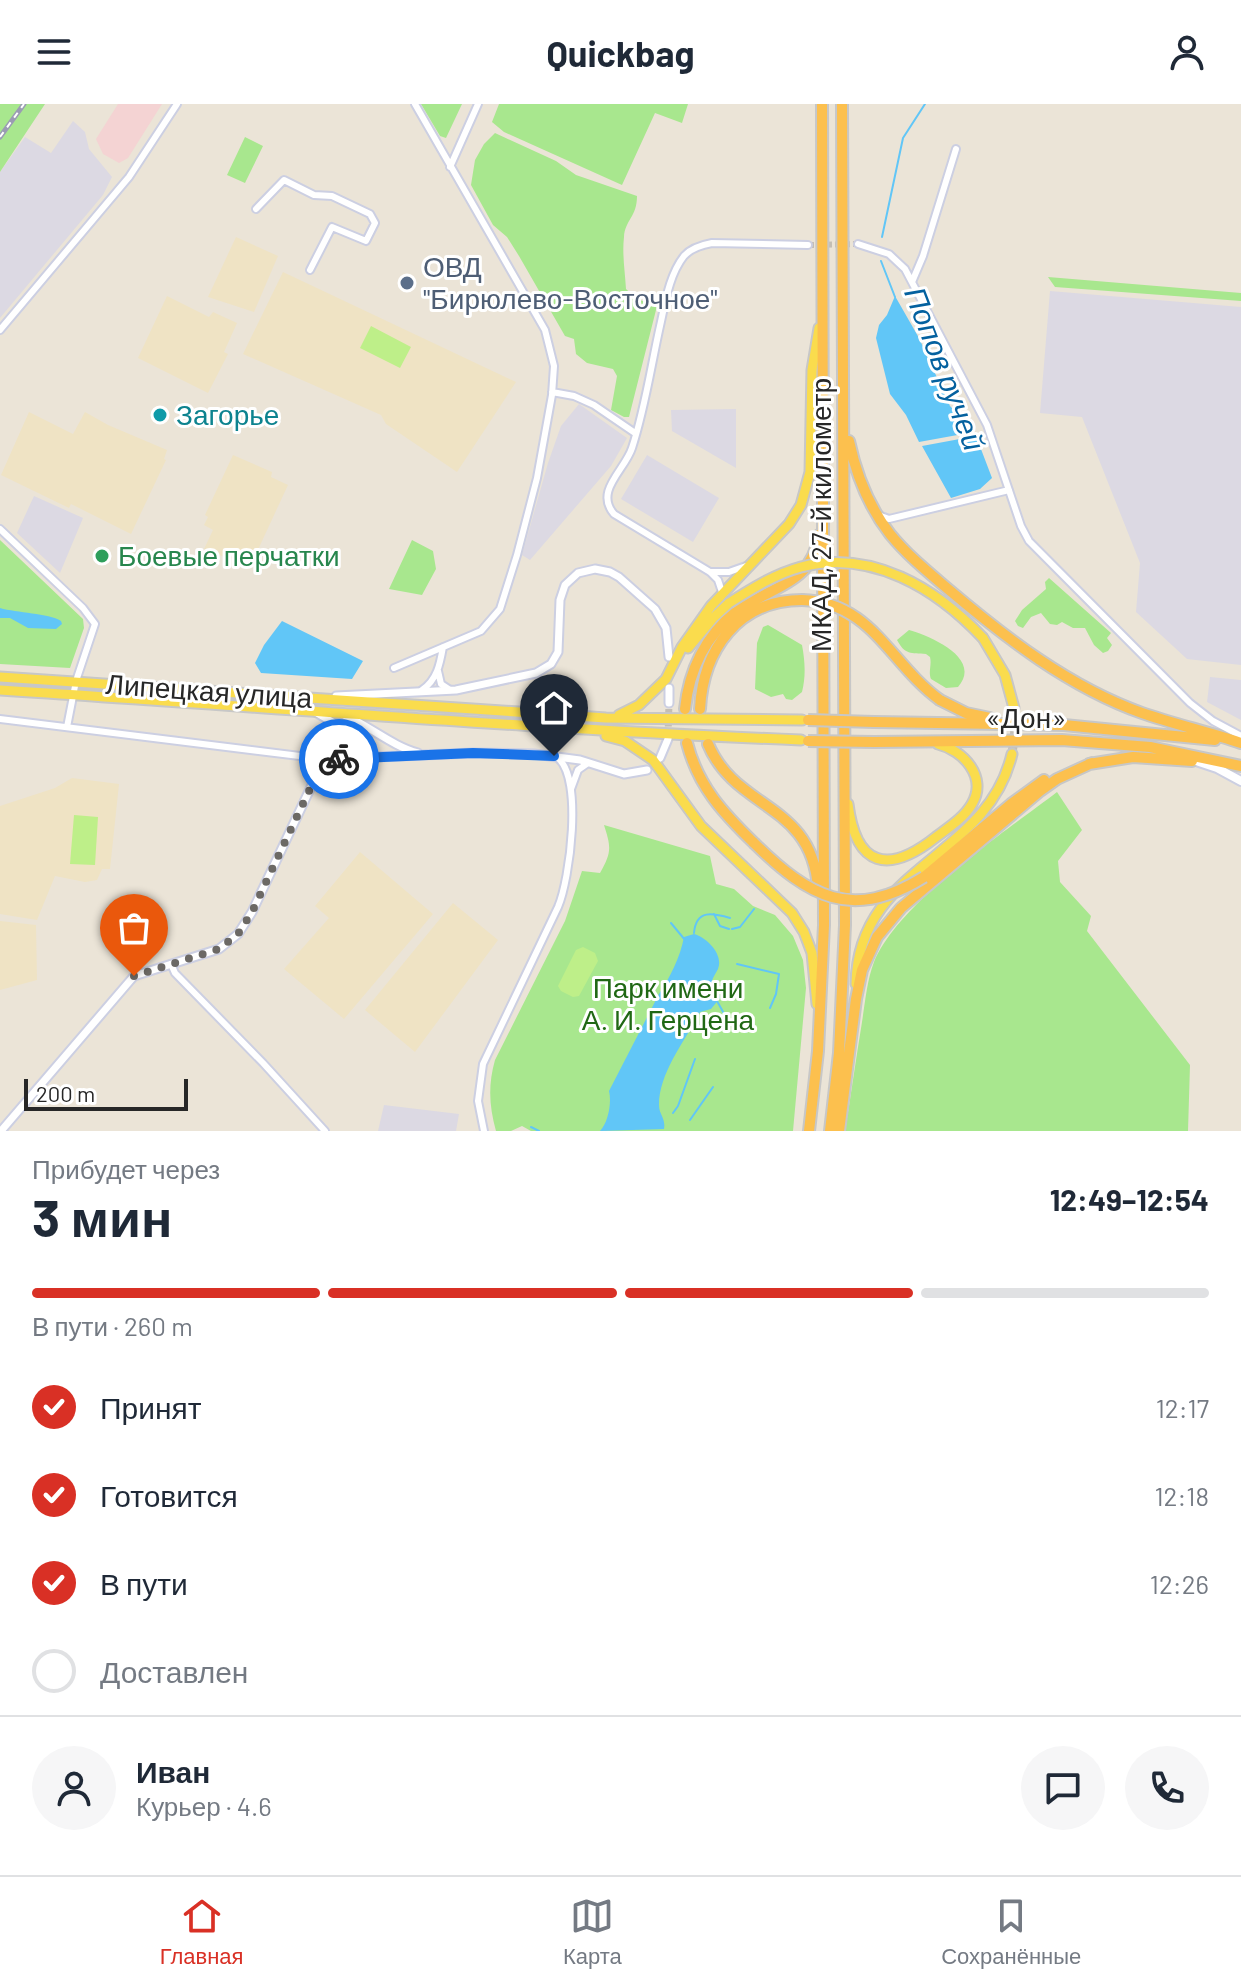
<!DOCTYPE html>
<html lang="ru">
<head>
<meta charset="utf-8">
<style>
	:root { --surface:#fff; --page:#f6f6f7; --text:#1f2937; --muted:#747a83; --line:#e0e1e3; --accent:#d93025 }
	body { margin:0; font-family:Barlow,sans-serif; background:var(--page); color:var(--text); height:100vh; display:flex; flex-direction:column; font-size:30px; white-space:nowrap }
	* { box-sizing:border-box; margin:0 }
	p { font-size:26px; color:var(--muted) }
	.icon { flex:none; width:44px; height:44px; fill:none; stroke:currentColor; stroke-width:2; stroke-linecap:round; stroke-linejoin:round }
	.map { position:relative; height:1027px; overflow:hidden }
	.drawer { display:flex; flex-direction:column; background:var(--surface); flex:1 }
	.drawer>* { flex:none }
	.scale { position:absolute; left:24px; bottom:20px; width:164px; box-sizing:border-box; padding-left:8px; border:4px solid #272727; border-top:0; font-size:22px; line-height:28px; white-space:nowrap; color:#272727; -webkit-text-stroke:6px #fff; paint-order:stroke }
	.pin { position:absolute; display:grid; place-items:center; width:68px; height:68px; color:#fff; margin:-82px -34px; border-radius:50% 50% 50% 0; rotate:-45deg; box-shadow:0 0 8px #0007 }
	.pin .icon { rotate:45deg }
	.courier { position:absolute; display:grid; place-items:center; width:80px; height:80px; margin:-40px; border:6px solid #1a73e8; border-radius:50%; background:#fff; color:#222; box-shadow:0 2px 10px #0007 }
	.headline em { font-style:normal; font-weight:700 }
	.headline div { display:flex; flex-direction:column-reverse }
	.headline { display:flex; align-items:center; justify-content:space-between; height:136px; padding:0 32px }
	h1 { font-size:52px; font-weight:700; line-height:60px }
	.bar { display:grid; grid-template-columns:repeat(4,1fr); gap:12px 8px; align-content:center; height:96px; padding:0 32px }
	.bar i { height:10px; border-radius:6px; background:var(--line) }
	.bar .current { background:var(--accent) }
	.bar p { grid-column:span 4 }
	.line { display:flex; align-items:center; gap:20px; padding:0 32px; border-top:2px solid var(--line) }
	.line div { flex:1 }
	.round { display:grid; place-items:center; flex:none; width:84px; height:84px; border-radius:42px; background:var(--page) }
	ol { padding:0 32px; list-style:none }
	li { display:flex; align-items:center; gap:24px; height:88px }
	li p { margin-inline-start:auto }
	li .icon { padding:8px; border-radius:50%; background:var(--accent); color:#fff; stroke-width:4 }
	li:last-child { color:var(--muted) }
	li i { width:44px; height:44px; border:4px solid var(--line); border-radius:50% }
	header { display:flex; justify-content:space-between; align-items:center; height:104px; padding:0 32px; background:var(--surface); font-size:36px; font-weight:700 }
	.tab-bar { display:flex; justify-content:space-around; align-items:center; height:112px; border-top:2px solid var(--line); background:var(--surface); font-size:22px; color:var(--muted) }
	.tab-bar a { display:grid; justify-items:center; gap:4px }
	.tab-bar .current { color:var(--accent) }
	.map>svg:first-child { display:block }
	.industrial { fill:#dcd9e3 }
	.education { fill:#efe3c4 }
	.medical { fill:#f4d3d3 }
	.green { fill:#a8e78e }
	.pitch { fill:#beef89 }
	.water { fill:#61c6f7 }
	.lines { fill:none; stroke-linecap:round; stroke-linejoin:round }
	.stream { stroke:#61c6f7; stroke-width:2 }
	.minor-tunnel { stroke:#c4beb4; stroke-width:6; stroke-dasharray:6 3; stroke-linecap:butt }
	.tertiary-tunnel { stroke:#c4beb4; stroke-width:7; stroke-dasharray:7 3.5; stroke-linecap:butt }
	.primary-tunnel { stroke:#c4beb4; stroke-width:9; stroke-dasharray:9 4.5; stroke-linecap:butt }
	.minor-casing { stroke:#cccfe2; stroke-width:10 }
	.tertiary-casing { stroke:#cccfe2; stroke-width:11 }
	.secondary-casing { stroke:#cccfe2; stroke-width:12 }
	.primary-casing { stroke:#c7c7c7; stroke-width:13 }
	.trunk-casing { stroke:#c7c7c7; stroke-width:14 }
	.minor { stroke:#fff; stroke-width:6 }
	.tertiary { stroke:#fff; stroke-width:7 }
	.secondary { stroke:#fff; stroke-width:8 }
	.primary { stroke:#fadc4d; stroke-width:9 }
	.trunk { stroke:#fcc04e; stroke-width:10 }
	.rail-casing { stroke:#9a9cb3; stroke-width:5 }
	.rail { stroke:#fff; stroke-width:2; stroke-dasharray:6; stroke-linecap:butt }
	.primary-bridge-casing { stroke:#c7c7c7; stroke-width:13; stroke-linecap:butt }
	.trunk-bridge-casing { stroke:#c7c7c7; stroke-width:14; stroke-linecap:butt }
	.primary-bridge { stroke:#fadc4d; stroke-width:9 }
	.trunk-bridge { stroke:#fcc04e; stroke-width:10 }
	.done { stroke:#6c6965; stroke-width:8; stroke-dasharray:0 14.4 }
	.route { stroke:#1a73e8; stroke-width:10 }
	.service-dot { fill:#5c6f8a; stroke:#fff; stroke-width:3 }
	.culture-dot { fill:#0f9aa8; stroke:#fff; stroke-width:3 }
	.leisure-dot { fill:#2e9e5b; stroke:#fff; stroke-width:3 }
	.labels { text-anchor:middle; stroke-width:6; stroke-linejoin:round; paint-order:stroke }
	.service-label { font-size:28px; fill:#4e5e75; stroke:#fff; text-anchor:start }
	.culture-label { font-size:28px; fill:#0d838f; stroke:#fff; text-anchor:start }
	.street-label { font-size:28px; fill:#272727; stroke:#fff }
	.leisure-label { font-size:28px; fill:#27864d; stroke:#fff; text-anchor:start }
	.park-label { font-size:28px; fill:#206814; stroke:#fff }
	.water-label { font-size:30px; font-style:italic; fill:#04619f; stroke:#fff }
</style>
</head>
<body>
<header><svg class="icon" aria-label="menu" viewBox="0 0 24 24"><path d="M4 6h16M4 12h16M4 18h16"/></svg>Quickbag<svg class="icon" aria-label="person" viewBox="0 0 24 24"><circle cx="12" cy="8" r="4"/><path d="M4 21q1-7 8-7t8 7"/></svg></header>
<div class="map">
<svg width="1241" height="1027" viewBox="0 0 1241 1027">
	<rect width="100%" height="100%" fill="#ebe4d7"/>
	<path class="industrial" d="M73 17 85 28 89 45 112 73 103 91 0 214V68L25 33 51 49Z
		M1050 187 1241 203V561L1187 555 1136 508 1140 459 1082 313 1040 309Z
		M579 300 627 334 611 362 530 456 522 451 548 359 561 322Z
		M736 305V364L672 327 671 306Z
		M647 351 719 394 693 438 621 395Z
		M34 392 83 414 60 469 17 429Z
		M1210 573 1241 576V616L1207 598Z
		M384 1001 459 1010 456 1027H378Z"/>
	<path class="education" d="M236 133 278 152 254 208 208 193Z
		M283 168 516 278 457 368 386 320 381 311 243 250Z
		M167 192 209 213 213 208 237 219 224 248 228 250 208 289 138 254Z
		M29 308 73 330 85 308 108 321 167 346 164 355 166 356 131 430 71 400 69 404 1 371Z
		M233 351 272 368 271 373 288 381 250 463 204 445 213 426 204 421 208 413 205 411Z
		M72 674 119 680 110 765H102L97 776 85 778 55 772 37 816 0 810V702L55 684Z
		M360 748 433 810 344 915 284 865 329 814 315 802Z
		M453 799 498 836 415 948 365 906Z
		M0 817 36 821 37 876 0 886Z"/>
	<path class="medical" d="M118 0H162L128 54 119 59 103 50 96 35Z"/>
	<path class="green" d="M0 0H45L0 68Z
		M421 0H462L446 34 440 32Z
		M499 0H688L682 19 655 9 622 81 504 28 492 18Z
		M495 29 556 57 576 71 637 92C637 113 625 116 624 133 622 150 625 168 626 185L637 195 657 202 629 313H624L611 306 617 272 613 265 587 259 576 250 574 235 565 232 519 152 507 133 493 121 471 81 475 56 484 40Z
		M245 33 263 42 245 79 227 71Z
		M1048 173 1241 189V197L1055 183Z
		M0 436 83 515 84 524 70 564 0 560Z
		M412 436 433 447 436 465 422 491 389 485Z
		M1049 474 1111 529 1107 534 1112 541 1108 547 1103 549 1094 541 1085 524H1073L1062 518 1057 521 1050 520 1041 509 1031 513 1023 524 1018 522 1015 517 1022 506 1046 485 1045 478Z
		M768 521 802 541C805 557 806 572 802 588L792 596 786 595 783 590 771 593 755 585 757 539 763 523Z
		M909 526C930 532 983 554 958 583L946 584 931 575C928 568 932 561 930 553L926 550C911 549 905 551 897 536Z
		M1057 688 1082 726 1058 757 1060 778 1091 812 1087 827 1190 961 1188 1027H845C851 991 856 954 862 918 865 899 867 876 874 858 899 798 1005 728 1057 688Z
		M604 721 710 752 716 780 734 785 753 802 775 811 793 832 803 856 806 884 793 1027H531L522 1022 511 1027H496C489 1002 488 981 495 956L565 817 582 767 600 769C612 748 611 743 604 721Z"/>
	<path class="pitch" d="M371 222 411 243 400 264 360 244Z
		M74 711 98 713 95 761 70 760Z
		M583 843 595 849 598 857 579 892 573 893 561 887 558 882 576 846Z"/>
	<path class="water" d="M895 192 919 234 950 302 974 328 919 338 906 311 890 290 876 234 879 221 887 211Z
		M976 332 992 374 980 385 951 394 922 342Z
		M0 504C17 509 48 509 61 517L62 520 56 525 28 524 10 514H0Z
		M282 517 363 557 352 575 261 569 255 559 264 541Z
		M694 830C706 833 724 850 718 865 716 869 713 873 712 877L718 886 720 894 711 905 700 908C686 936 659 968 659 1001 659 1011 666 1014 664 1025L600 1027C608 1019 612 999 609 987L659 890C670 873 680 854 684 833Z"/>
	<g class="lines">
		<path class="stream" d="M882 133 903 34 925 0
			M881 157 895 193
			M714 810 720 822 729 825
			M671 819 685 836
			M732 825 740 823 754 805
			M694 829C696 805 713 809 730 814
			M737 860 779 870 776 890 770 904
			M717 897 727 915 746 928
			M673 1009 678 1002 695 955
			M690 1016 713 983
			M531 1023 539 1027"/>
		<path class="minor-tunnel" d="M808 141 858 140"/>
		<path class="tertiary-tunnel" d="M668 633 669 599"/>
		<path class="primary-tunnel" d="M1012 650 1015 626 1014 604"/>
		<g class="minor-casing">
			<path id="minor" d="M450 63 478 0
				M256 105 284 76 314 91 332 92 370 110 375 119 366 137 332 123 310 166
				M858 140 889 150 905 165 987 321 1021 422 1029 437 1190 599 1213 617 1241 632
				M912 178 923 152 956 45
				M0 226 129 73 177 0
				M552 288 574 292 594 301 635 329
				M881 412 889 415 1009 386
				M0 425 83 504 95 520 76 577 67 623
				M710 468H729L746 462
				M722 488 718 476 710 468 614 410C594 387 625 366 632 344 645 305 651 262 660 222 665 200 669 171 684 152 691 144 701 141 712 139L808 141
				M394 564 481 527 500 505 517 451 537 374 552 291 554 262 545 226 415 0
				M438 567 441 580 450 586
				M422 586C437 576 440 560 443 543
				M0 615 324 655
				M571 685 578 666 588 659
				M171 860 175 869 263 959 325 1027
				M484 1027 478 997 483 960 558 803C570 775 583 675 558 654"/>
		</g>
		<g class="tertiary-casing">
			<path id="tertiary" d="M336 592 456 586 536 569 551 560 558 548 560 496 565 481 578 469 595 465 610 468 619 473 655 505 666 524 669 553
				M669 599V584
				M344 611C370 622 392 642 418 649
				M660 654 668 635
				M324 655 473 649 534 650 580 656 624 670 647 666
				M1 1027 134 872 219 845 238 830 252 808 336 630 334 619 317 609"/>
		</g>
		<g class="secondary-casing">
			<path id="secondary" d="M1196 657 1217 664 1241 677"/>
		</g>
		<g class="primary-casing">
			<path id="primary" d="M983 534 1005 571 1014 604
				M688 544 713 514 729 499
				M0 573 606 614 802 616
				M0 586C267 603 534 625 801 636
				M619 611 639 601 666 575 682 543 711 502 789 420 801 401 810 368 812 266 819 224
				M606 632 625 637 653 656 701 722 792 809 804 828 812 849 817 900
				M848 700C856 763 888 771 936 733 948 724 964 714 972 700 988 673 963 646 938 640
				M856 880C858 761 987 756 1012 650"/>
		</g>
		<g class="trunk-casing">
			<path id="trunk" d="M849 337C856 370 869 403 890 430 907 451 928 468 948 485 1006 534 1069 583 1142 609 1174 620 1208 628 1241 639
				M940 596 966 609 990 614
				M685 605C689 567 705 532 736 508 769 482 812 482 819 431
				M700 605C703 546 738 496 802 496
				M874 618 1064 621 1215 636
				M874 638 1062 636 1150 643 1241 662
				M687 639C698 682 723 709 754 739
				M708 640C736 707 812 698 818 784
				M1089 660 1133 653 1192 657
				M924 773 1011 700 1044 676
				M809 1027 818 947 824 821 822 0
				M830 1027 839 949 845 821 842 0
				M839 1027 856 895 862 866 877 833 901 804 1040 687 1057 675 1092 659"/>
		</g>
		<use href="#minor" class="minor"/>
		<use href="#tertiary" class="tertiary"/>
		<use href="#secondary" class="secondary"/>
		<use href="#primary" class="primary"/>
		<use href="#trunk" class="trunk"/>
		<g class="rail-casing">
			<path id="rail" d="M0 33 24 0"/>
		</g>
		<use href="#rail" class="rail"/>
		<g class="primary-bridge-casing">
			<path id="primary-bridge" d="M729 499C751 485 775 470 801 463 872 445 936 484 983 534"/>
		</g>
		<g class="trunk-bridge-casing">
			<path id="trunk-bridge" d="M802 496C872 498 890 560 940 596
				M808 616 874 618
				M808 637 874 638
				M754 739C809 793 852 818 924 773"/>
		</g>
		<use href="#primary-bridge" class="primary-bridge"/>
		<use href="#trunk-bridge" class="trunk-bridge"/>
	</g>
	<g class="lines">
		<path class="done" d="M134 872 219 845 238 830 252 808 324 655H339"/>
		<path class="route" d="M339 655 473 649 554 652"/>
	</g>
	<circle class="service-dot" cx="407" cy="179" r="8"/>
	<circle class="culture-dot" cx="160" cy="311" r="8"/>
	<circle class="leisure-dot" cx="102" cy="452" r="8"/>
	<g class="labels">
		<g class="service-label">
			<text x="423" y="173">ОВД<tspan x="423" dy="32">"Бирюлево-Восточное"</tspan></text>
		</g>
		<g class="culture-label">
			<text x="176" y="321">Загорье</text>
		</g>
		<g class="street-label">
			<text transform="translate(821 411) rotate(-90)" y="10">МКАД, 27-й километр</text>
			<text transform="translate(209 587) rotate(4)" y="10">Липецкая улица</text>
			<text x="1026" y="624">«Дон»</text>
		</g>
		<g class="leisure-label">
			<text x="118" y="462">Боевые перчатки</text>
		</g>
		<g class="park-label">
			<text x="668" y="894">Парк имени<tspan x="668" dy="32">А. И. Герцена</tspan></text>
		</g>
		<g class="water-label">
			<text transform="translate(944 265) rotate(69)" y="10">Попов ручей</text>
		</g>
	</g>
</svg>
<div class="scale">200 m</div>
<div class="pin" style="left:134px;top:872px;background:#ea580c"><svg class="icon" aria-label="bag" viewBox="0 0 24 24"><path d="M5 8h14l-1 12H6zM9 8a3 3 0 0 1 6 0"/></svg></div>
<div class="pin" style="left:554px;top:652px;background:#1f2937"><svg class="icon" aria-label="home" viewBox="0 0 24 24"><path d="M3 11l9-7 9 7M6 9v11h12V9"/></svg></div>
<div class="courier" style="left:339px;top:655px"><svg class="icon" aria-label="bike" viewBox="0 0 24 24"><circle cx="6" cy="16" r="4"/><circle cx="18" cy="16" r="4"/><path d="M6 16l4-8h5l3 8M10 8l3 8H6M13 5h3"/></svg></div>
</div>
<section class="drawer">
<div class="headline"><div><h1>3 мин</h1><p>Прибудет через</p></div><em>12:49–12:54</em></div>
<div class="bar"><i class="current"></i><i class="current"></i><i class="current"></i><i></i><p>В пути · 260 m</p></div>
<ol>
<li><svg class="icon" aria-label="check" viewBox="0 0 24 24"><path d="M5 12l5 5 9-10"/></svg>Принят<p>12:17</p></li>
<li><svg class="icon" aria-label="check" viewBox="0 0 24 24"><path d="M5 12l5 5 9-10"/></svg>Готовится<p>12:18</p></li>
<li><svg class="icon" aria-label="check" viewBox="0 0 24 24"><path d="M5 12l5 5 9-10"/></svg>В пути<p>12:26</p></li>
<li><i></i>Доставлен</li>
</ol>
<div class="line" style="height:144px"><a class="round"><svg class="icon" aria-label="person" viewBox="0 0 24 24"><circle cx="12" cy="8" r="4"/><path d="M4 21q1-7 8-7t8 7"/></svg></a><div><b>Иван</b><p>Курьер · 4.6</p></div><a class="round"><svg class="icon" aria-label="chat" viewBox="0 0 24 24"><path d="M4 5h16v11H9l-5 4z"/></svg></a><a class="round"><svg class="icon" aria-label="phone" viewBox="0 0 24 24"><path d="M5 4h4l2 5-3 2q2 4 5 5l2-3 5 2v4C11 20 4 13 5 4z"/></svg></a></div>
</section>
<nav class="tab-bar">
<a class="current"><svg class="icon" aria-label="home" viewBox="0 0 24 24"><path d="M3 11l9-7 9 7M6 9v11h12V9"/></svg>Главная</a>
<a><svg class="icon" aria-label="map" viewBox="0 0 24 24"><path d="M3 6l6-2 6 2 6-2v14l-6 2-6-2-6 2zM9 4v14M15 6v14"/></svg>Карта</a>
<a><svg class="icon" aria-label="saved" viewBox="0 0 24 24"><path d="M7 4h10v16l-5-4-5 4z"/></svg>Сохранённые</a>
</nav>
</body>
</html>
